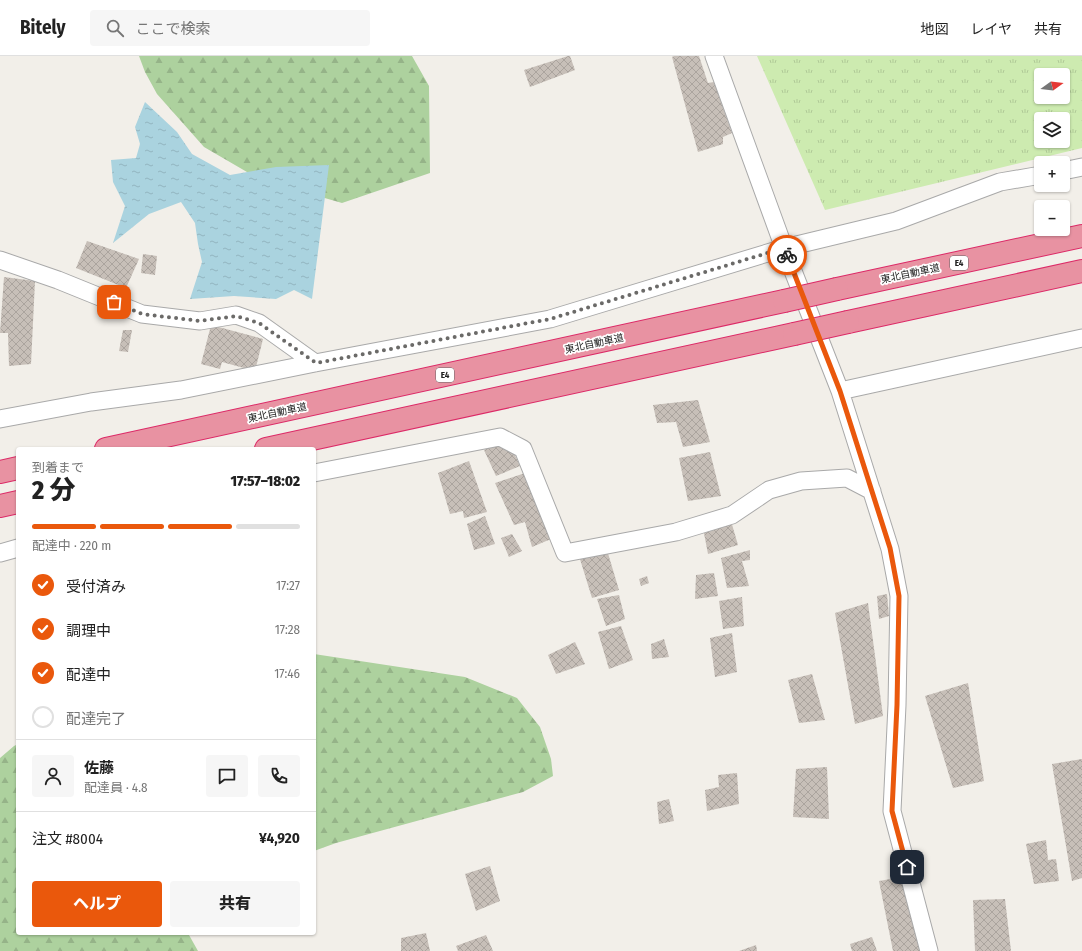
<!DOCTYPE html>
<html lang="ja">
<head>
<meta charset="utf-8">
<style>
	:root { --surface:#fff; --page:#f6f6f6; --text:#222; --muted:#767676; --line:#e0e0e0; --accent:#ea580c }
	body { margin:0; font-family:"Fira Sans Condensed","Noto Sans JP",sans-serif; background:var(--page); color:var(--text); height:100vh; display:flex; flex-direction:column; font-size:15px; white-space:nowrap }
	* { box-sizing:border-box; margin:0 }
	p { font-size:13px; color:var(--muted) }
	.icon { flex:none; width:22px; height:22px; fill:none; stroke:currentColor; stroke-width:2; stroke-linecap:round; stroke-linejoin:round }
	.map { position:relative; flex:1; overflow:hidden }
	.panel { position:absolute; left:16px; top:391px; width:300px; height:488px; display:flex; flex-direction:column; background:var(--surface); border-radius:4px; box-shadow:0 1px 3px #0004 }
	.panel>* { flex:none }
	.needle { width:26px; rotate:75deg }
	.fabs { position:absolute; left:1034px; top:12px; display:grid; gap:8px }
	.fabs a { display:grid; place-items:center; width:36px; height:36px; border-radius:4px; background:var(--surface); box-shadow:0 1px 3px #0004; font-size:20px }
	.pin { position:absolute; display:grid; place-items:center; width:34px; height:34px; color:#fff; margin:-17px; border-radius:8px; box-shadow:0 2px 6px #0006 }
	.courier { position:absolute; display:grid; place-items:center; width:40px; height:40px; margin:-20px; border:3px solid #ea580c; border-radius:50%; background:#fff; color:#222; box-shadow:0 1px 5px #0007 }
	.overview em { font-style:normal; font-weight:800 }
	.overview div { display:flex; flex-direction:column-reverse }
	.overview { display:flex; align-items:center; justify-content:space-between; height:68px; padding:0 16px }
	h1 { font-size:26px; font-weight:800; line-height:30px }
	.bar { display:grid; grid-template-columns:repeat(4,1fr); gap:6px 4px; align-content:center; height:48px; padding:0 16px }
	.bar i { height:5px; border-radius:3px; background:var(--line) }
	.bar .on { background:var(--accent) }
	.bar p { grid-column:span 4 }
	.line { display:flex; align-items:center; gap:10px; padding:0 16px; border-top:1px solid var(--line) }
	.line div { flex:1 }
	.round { display:grid; place-items:center; flex:none; width:42px; height:42px; border-radius:4px; background:var(--page) }
	ol { padding:0 16px; list-style:none }
	li { display:flex; align-items:center; gap:12px; height:44px }
	li p { margin-inline-start:auto }
	li .icon { padding:4px; border-radius:50%; background:var(--accent); color:#fff; stroke-width:4 }
	li:last-child { color:var(--muted) }
	li i { width:22px; height:22px; border:2px solid var(--line); border-radius:50% }
	.action { display:flex; gap:8px; margin-top:auto; padding:8px 16px }
	.action a { flex:1; height:46px; border-radius:4px; background:var(--accent); color:#fff; font-size:16px; font-weight:800; line-height:46px; text-align:center }
	.action a+a { background:var(--page); color:var(--text) }
	header { display:flex; align-items:center; gap:24px; box-sizing:border-box; height:56px; padding:0 20px; background:var(--surface); border-bottom:1px solid var(--line) }
	header strong { font-size:19px }
	nav { display:flex; gap:22px; margin-inline-start:auto; font-size:14px }
	.search { width:280px; height:36px; background:var(--page); display:flex; align-items:center; gap:10px; box-sizing:border-box; padding:0 14px; border-radius:4px; color:var(--muted); font-size:15px }
	.map>svg:first-child { display:block }
	.grass { fill:url(#grass-tufts); fill-rule:evenodd }
	.forest { fill:url(#forest-firs) }
	.water { fill:url(#water-ripples) }
	.building { fill:url(#building-cross-hatch) }
	.lines { fill:none; stroke-linecap:round; stroke-linejoin:round }
	.minor-casing { stroke:#a9a9a9; stroke-width:19 }
	.motorway-casing { stroke:#dc2a67; stroke-width:24 }
	.minor { stroke:#fff; stroke-width:17 }
	.motorway { stroke:#e892a2; stroke-width:22 }
	.motorway-bridge-casing { stroke:#dc2a67; stroke-width:24; stroke-linecap:butt }
	.motorway-bridge { stroke:#e892a2; stroke-width:22 }
	.done { stroke:#6b6a68; stroke-width:4; stroke-dasharray:0 7.2 }
	.route { stroke:#ea580c; stroke-width:5 }
	.labels { text-anchor:middle; stroke-width:3.5; stroke-linejoin:round; paint-order:stroke }
	.shield { fill:#fff; stroke:#646464; stroke-width:1 }
	.shield-label { font-size:9px; font-weight:bold; fill:#222 }
	.street-label { font-size:10px; fill:#222; stroke:#fff }
</style>
</head>
<body>
<header>
<strong>Bitely</strong>
<div class="search"><svg class="icon" aria-label="search" viewBox="0 0 24 24"><circle cx="10" cy="10" r="6"/><path d="M15 15l6 6"/></svg>ここで検索</div>
<nav><a>地図</a><a>レイヤ</a><a>共有</a></nav>
</header>
<div class="map">
<svg width="1082" height="895" viewBox="0 0 1082 895">
	<defs>
		<pattern id="grass-tufts" width="24" height="20" patternUnits="userSpaceOnUse"><rect width="24" height="20" fill="#cdebb0"/><path d="M3 7l-1-3M5 7V3M7 7l1-3M15 17l-1-3M17 17v-4M19 17l1-3" fill="none" stroke="#b0c997"/></pattern>
		<pattern id="forest-firs" width="22" height="20" patternUnits="userSpaceOnUse"><rect width="22" height="20" fill="#add19e"/><path d="M5 1l3.5 6h-7zM16 11l3.5 6h-7z" fill="#95b388"/></pattern>
		<pattern id="water-ripples" width="26" height="14" patternUnits="userSpaceOnUse"><rect width="26" height="14" fill="#aad3df"/><path d="M2 4q2-2 4 0t4 0M15 11q2-2 4 0t4 0" fill="none" stroke="#92b5bf"/></pattern>
		<pattern id="building-cross-hatch" width="8" height="8" patternUnits="userSpaceOnUse"><rect width="8" height="8" fill="#c7bfb8"/><path d="M0 0l8 8M0 8l8-8" fill="none" stroke="#aba49e"/></pattern>
	</defs>
	<rect width="100%" height="100%" fill="#f2efe9"/>
	<path class="grass" d="M757 0H1082V92L825 154ZM1041 19H1063V41H1041ZM1041 63H1063V85H1041Z"/>
	<path class="forest" d="M139 0H412L429 30 430 117 342 147 259 123 204 91 157 38 145 16Z
		M314 598 465 621 517 642 540 671 551 703 553 720 523 736 336 787 314 795Z
		M18 688V877H189V879L198 895H0V702L14 690Z"/>
	<path class="water" d="M145 46 177 76 192 98 230 119 276 111 329 109 312 243 294 234 276 243 234 240 190 243 202 206 198 188 195 167 181 146 149 158 113 187 125 150 113 126 111 104 136 102 140 88 135 71Z"/>
	<path class="building" d="M568 0H570L575 14 530 31 524 14Z
		M674 0H699L708 27 714 26 732 77 723 81V88L698 96 672 1Z
		M87 185 139 203 126 232 76 212Z
		M143 198 157 200 155 219 141 217Z
		M4 221 35 225 31 308 9 310 8 277H0Z
		M211 269 263 283 255 315 222 306 220 313 201 308Z
		M123 274H132L128 296 119 295Z
		M698 344 710 386 683 391 676 366 657 367 653 349Z
		M497 387 511 391 520 410 496 420 484 394Z
		M710 396 721 440 688 445 679 402Z
		M469 405 487 456 464 462 463 455 450 458 438 417Z
		M525 417 551 483 532 491 525 466 514 469 495 427Z
		M485 460 495 488 474 494 467 468Z
		M731 465 738 489 708 498 703 472Z
		M512 478 522 495 509 501 501 482Z
		M607 494 619 534 592 542 579 500Z
		M750 494V504L742 505 749 530 727 532 721 502Z
		M714 517 718 540 695 543 696 519Z
		M647 520 649 527 641 530 639 523Z
		M887 538 889 560 879 563 877 540Z
		M619 539 625 563 606 570 597 543Z
		M742 541 744 570 723 573 719 545Z
		M868 547 883 660 855 668 835 557Z
		M621 570 633 604 609 613 598 576Z
		M732 577 737 616 715 621 710 582Z
		M664 583 669 601 652 603 651 588Z
		M575 586 585 608 556 618 548 599Z
		M812 618 825 664 799 667 788 624Z
		M968 627 984 725 953 732 925 640Z
		M1082 703V822L1072 825 1052 708Z
		M827 711 829 763 793 761 796 713Z
		M737 717 739 748 707 755 705 734 719 731 718 719Z
		M669 743 674 765 659 768 657 746Z
		M1046 784 1048 804 1056 803 1059 825 1034 828 1026 788Z
		M490 810 500 845 476 855 465 818Z
		M902 821 922 895H893L879 825Z
		M1005 843 1011 895H975L973 844Z
		M426 877 430 895H401V882Z
		M486 879 493 895H458L456 890Z
		M872 881 877 895H852L850 888Z
		M756 889 757 895H739Z"/>
	<g class="lines">
		<g class="minor-casing">
			<path id="minor" d="M714 0 784 192 840 335 890 493 899 540 897 649 892 755 929 895
				M1063 115 1082 111
				M0 204 58 224 142 258 200 265 236 259 259 267 315 307
				M840 335 1082 282
				M0 363 91 346 181 334 315 307 550 263 784 192 896 165 1000 126 1041 119
				M314 417 500 381 523 393 565 497 676 476 732 459 769 434 801 425 847 422 872 435
				M0 497 18 492"/>
		</g>
		<g class="motorway-casing">
			<path id="motorway" d="M837 233 1082 180
				M848 266 1082 215
				M106 393 784 245
				M266 393 794 278
				M0 416 18 412
				M0 450 18 446"/>
		</g>
		<use href="#minor" class="minor"/>
		<use href="#motorway" class="motorway"/>
		<g class="motorway-bridge-casing">
			<path id="motorway-bridge" d="M784 245 837 233
				M794 278 848 266"/>
		</g>
		<use href="#motorway-bridge" class="motorway-bridge"/>
	</g>
	<g class="lines">
		<path class="done" d="M114 246 142 258 200 265 236 260 259 267 316 307 550 263 784 192 787 199"/>
		<path class="route" d="M787 199 840 335 890 492 899 540 897 649 892 755 907 811"/>
	</g>
	<g class="labels">
		<g class="shield">
			<rect x="950" y="200" width="18" height="14" rx="3"/>
			<rect x="436" y="312" width="18" height="14" rx="3"/>
		</g>
		<g class="shield-label">
			<text x="959" y="210">E4</text>
			<text x="445" y="322">E4</text>
		</g>
		<g class="street-label">
			<text transform="translate(910 217) rotate(-12)" y="4">東北自動車道</text>
			<text transform="translate(594 287) rotate(-12)" y="4">東北自動車道</text>
			<text transform="translate(277 356) rotate(-12)" y="4">東北自動車道</text>
		</g>
	</g>
</svg>
<div class="fabs">
<a><svg class="needle" viewBox="-14 -14 28 28"><path d="M0-13l5 13h-10z" fill="#e53935"/><path d="M0 13l5-13h-10z" fill="#767676"/></svg></a>
<a><svg class="icon" aria-label="layers" viewBox="0 0 24 24"><path d="M12 4l9 5-9 5-9-5zM3 14l9 5 9-5"/></svg></a>
<a>+</a>
<a>−</a>
</div>
<div class="pin" style="left:114px;top:246px;background:#ea580c"><svg class="icon" aria-label="bag" viewBox="0 0 24 24"><path d="M5 8h14l-1 12H6zM9 8a3 3 0 0 1 6 0"/></svg></div>
<div class="pin" style="left:907px;top:811px;background:#1f2937"><svg class="icon" aria-label="home" viewBox="0 0 24 24"><path d="M3 11l9-7 9 7M6 9v11h12V9"/></svg></div>
<div class="courier" style="left:787px;top:199px"><svg class="icon" aria-label="bike" viewBox="0 0 24 24"><circle cx="6" cy="16" r="4"/><circle cx="18" cy="16" r="4"/><path d="M6 16l4-8h5l3 8M10 8l3 8H6M13 5h3"/></svg></div>
<section class="panel">
<div class="overview"><div><h1>2 分</h1><p>到着まで</p></div><em>17:57–18:02</em></div>
<div class="bar"><i class="on"></i><i class="on"></i><i class="on"></i><i></i><p>配達中 · 220 m</p></div>
<ol>
<li><svg class="icon" aria-label="check" viewBox="0 0 24 24"><path d="M5 12l5 5 9-10"/></svg>受付済み<p>17:27</p></li>
<li><svg class="icon" aria-label="check" viewBox="0 0 24 24"><path d="M5 12l5 5 9-10"/></svg>調理中<p>17:28</p></li>
<li><svg class="icon" aria-label="check" viewBox="0 0 24 24"><path d="M5 12l5 5 9-10"/></svg>配達中<p>17:46</p></li>
<li><i></i>配達完了</li>
</ol>
<div class="line" style="height:72px"><a class="round"><svg class="icon" aria-label="person" viewBox="0 0 24 24"><circle cx="12" cy="8" r="4"/><path d="M4 21q1-7 8-7t8 7"/></svg></a><div><b>佐藤</b><p>配達員 · 4.8</p></div><a class="round"><svg class="icon" aria-label="chat" viewBox="0 0 24 24"><path d="M4 5h16v11H9l-5 4z"/></svg></a><a class="round"><svg class="icon" aria-label="phone" viewBox="0 0 24 24"><path d="M5 4h4l2 5-3 2q2 4 5 5l2-3 5 2v4C11 20 4 13 5 4z"/></svg></a></div>
<div class="line" style="height:52px"><div>注文 #8004</div><b>¥4,920</b></div>
<div class="action"><a>ヘルプ</a><a>共有</a></div>
</section>
</div>
</body>
</html>
